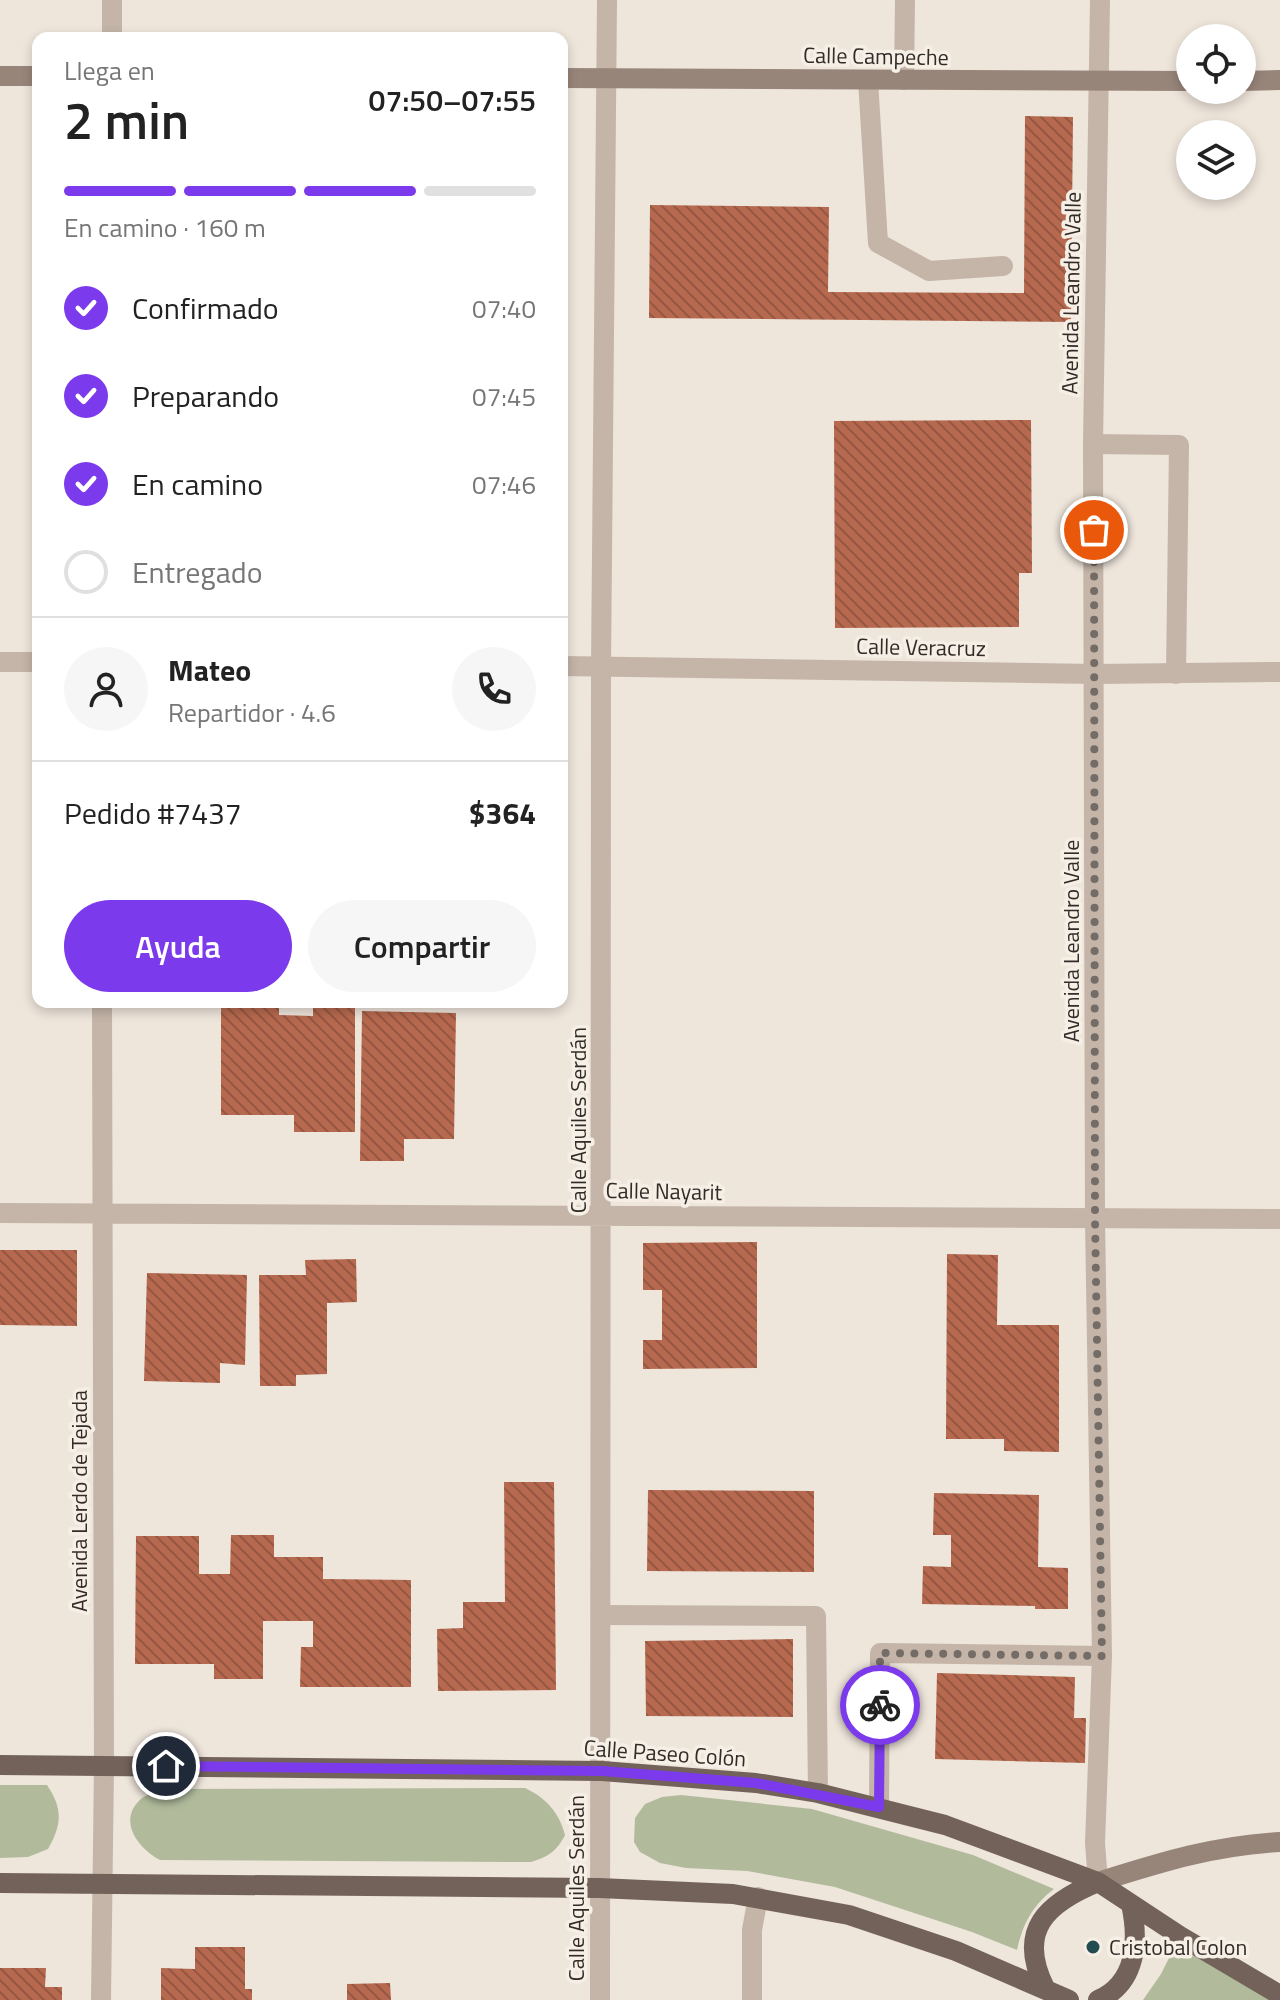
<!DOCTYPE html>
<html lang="es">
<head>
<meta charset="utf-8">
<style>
	:root { --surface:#fff; --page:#f6f6f6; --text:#222; --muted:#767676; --line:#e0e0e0; --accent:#7c3aed }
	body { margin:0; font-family:"Titillium Web",sans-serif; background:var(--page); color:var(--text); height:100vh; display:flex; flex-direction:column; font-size:30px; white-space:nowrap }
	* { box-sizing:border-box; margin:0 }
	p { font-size:26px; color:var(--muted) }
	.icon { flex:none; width:44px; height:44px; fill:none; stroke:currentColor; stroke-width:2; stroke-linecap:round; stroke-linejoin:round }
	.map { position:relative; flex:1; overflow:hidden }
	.drawer { position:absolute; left:32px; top:32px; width:536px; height:976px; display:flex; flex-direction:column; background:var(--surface); border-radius:16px; box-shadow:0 4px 12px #0003 }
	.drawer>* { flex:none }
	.tools { position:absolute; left:1176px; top:24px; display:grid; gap:16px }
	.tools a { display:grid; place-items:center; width:80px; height:80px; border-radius:50%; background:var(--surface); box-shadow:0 4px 12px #0003; font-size:40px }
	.pin { position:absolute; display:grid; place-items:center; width:68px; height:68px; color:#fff; margin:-34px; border:4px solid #fff; border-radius:50%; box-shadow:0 2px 8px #0007 }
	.courier { position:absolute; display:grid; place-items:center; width:80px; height:80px; margin:-40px; border:6px solid #7c3aed; border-radius:50%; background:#fff; color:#222; box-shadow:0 2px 10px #0007 }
	.head em { font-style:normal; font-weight:600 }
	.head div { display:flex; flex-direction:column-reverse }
	.head { display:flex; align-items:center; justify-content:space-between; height:136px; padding:0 32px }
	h1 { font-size:52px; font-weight:600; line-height:60px }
	.bar { display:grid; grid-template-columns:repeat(4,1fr); gap:12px 8px; align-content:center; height:96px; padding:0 32px }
	.bar i { height:10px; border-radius:6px; background:var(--line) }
	.bar .current { background:var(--accent) }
	.bar p { grid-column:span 4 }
	.line { display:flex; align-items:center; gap:20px; padding:0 32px; border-top:2px solid var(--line) }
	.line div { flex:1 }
	.round { display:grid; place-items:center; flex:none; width:84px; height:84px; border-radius:42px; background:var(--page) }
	ol { padding:0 32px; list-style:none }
	li { display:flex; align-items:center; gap:24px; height:88px }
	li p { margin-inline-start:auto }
	li .icon { padding:8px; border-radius:50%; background:var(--accent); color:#fff; stroke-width:4 }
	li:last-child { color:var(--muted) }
	li i { width:44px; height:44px; border:4px solid var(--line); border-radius:50% }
	.primary-button { display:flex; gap:16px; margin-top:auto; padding:16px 32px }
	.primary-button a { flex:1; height:92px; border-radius:48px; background:var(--accent); color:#fff; font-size:32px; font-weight:600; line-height:92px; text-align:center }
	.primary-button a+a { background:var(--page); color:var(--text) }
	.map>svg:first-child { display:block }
	.park { fill:#b1bb9c }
	.building { fill:url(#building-back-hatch) }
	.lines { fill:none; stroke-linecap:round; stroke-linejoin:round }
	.service { stroke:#c4b5a8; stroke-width:20 }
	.minor { stroke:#c4b5a8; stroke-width:20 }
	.tertiary { stroke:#c4b5a8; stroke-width:20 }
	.secondary { stroke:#98857a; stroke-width:20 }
	.primary { stroke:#73625a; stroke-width:20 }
	.done { stroke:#746c66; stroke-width:8; stroke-dasharray:0 14.4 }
	.route { stroke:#7c3aed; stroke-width:10 }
	.poi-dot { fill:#224c4f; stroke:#f6efe6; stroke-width:3 }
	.labels { text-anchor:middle; stroke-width:7; stroke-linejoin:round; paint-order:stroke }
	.street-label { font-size:22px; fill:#322b27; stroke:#f6efe6 }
	.poi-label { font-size:22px; fill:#322b27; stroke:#f6efe6; text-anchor:start }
</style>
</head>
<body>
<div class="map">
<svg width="1280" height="2000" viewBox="0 0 1280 2000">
	<defs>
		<pattern id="building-back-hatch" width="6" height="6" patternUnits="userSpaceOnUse" patternTransform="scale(2)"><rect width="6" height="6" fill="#b7694f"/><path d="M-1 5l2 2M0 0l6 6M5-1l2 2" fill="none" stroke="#955742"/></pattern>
	</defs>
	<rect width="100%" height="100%" fill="#eee5db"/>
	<path class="park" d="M0 1785H47C63 1809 62 1824 48 1849L28 1857 0 1858Z
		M525 1788C546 1798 559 1812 565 1835 557 1851 548 1857 531 1862L160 1860C138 1848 116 1820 142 1798 147 1795 154 1792 159 1789Z
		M681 1795 812 1809 973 1855 1054 1889C1033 1905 1023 1923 1017 1950L972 1932 835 1887 747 1871 686 1868 660 1863 640 1852 634 1842 635 1818 645 1804 662 1797Z
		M1180 1936 1280 2000H1143L1161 1974Z"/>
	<path class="building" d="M1025 116 1073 117 1071 322 649 318 650 205 829 207 828 292 1024 293Z
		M1031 420 1032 573H1019V627L835 628 834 421Z
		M221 1002H279V1015L313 1016V1002H355V1132H294V1115H221Z
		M362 1011 456 1013 454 1139H404V1161H360Z
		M757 1242V1368L643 1369V1340H662V1290H643V1243Z
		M0 1250H77V1326L0 1325Z
		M947 1254 998 1255 997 1325H1059V1452L1004 1451V1439H946Z
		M356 1259 357 1302 327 1303V1374L296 1375V1386H260L259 1275H306L305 1260Z
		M147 1273 247 1275 245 1365 220 1363V1383L144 1381Z
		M504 1482H554L556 1690 438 1691 437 1629 463 1628V1602H505Z
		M648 1490 814 1491V1572L647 1571Z
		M934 1493 1039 1495 1038 1567 1068 1568V1609H1035V1606L922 1604 923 1566 951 1567V1535H933Z
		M231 1535H274V1557H323V1579L411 1580V1687H300L301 1647H313V1621H263V1679H214V1664H135L136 1536H199V1574H230Z
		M793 1639V1717L646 1716 645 1641Z
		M937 1673 1075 1677 1074 1718H1086L1085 1763 935 1759Z
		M195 1947H245V1989H252V2000H161V1968L195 1969Z
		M0 1968H46L45 1987H62V2000H0Z
		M390 1983 391 2000H347V1984Z"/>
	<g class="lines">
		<path class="service" d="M868 80 878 243 929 271 1003 266
			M904 80 905 0
			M1093 444 1179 445 1176 674
			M601 1615 816 1616 818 1793
			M879 1807 880 1653 1102 1656
			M752 2000V1930L758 1897"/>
		<path class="minor" d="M112 38V0
			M0 662H38
			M562 666 1095 674 1280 672
			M0 1213 1280 1219
			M101 2000 104 1766 102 1002
			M600 2000 601 666 607 0"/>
		<path class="tertiary" d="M1098 1882 1095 1843 1102 1656 1095 1219 1093 444 1100 0"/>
		<path class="secondary" d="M0 76H38
			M562 78 1190 81
			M1242 81 1280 80
			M1098 1882C1162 1862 1212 1846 1280 1842"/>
		<path class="primary" d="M0 1765 602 1771 756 1783 818 1793 945 1825 1098 1882 1180 1936 1280 1995
			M0 1883 599 1888 733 1894 849 1915 956 1951 1069 2000
			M1045 1988C1016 1930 1047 1903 1098 1882
			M1098 2000C1137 1983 1139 1940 1131 1904"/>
	</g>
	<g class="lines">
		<path class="done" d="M880 1705V1653L1102 1656 1095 1219 1094 530"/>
		<path class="route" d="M166 1766 602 1771 756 1783 879 1807 880 1705"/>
	</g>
	<circle class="poi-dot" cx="1093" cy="1947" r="8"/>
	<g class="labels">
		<g class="street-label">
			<text transform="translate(876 56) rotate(1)" y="8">Calle Campeche</text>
			<text transform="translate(1071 293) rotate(-89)" y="8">Avenida Leandro Valle</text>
			<text transform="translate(921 647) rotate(1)" y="8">Calle Veracruz</text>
			<text transform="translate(1071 941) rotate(-90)" y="8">Avenida Leandro Valle</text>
			<text transform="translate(578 1120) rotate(-90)" y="8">Calle Aquiles Serdán</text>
			<text transform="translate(664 1191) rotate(1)" y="8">Calle Nayarit</text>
			<text transform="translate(79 1501) rotate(-90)" y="8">Avenida Lerdo de Tejada</text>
			<text transform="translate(665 1753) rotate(4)" y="8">Calle Paseo Colón</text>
			<text transform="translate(576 1888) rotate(-90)" y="8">Calle Aquiles Serdán</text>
		</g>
		<g class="poi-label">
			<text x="1109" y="1955">Cristobal Colon</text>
		</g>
	</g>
</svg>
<div class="tools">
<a><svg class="icon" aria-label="locate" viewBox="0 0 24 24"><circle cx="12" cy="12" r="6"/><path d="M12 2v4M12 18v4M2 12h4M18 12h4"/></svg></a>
<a><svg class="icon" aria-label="layers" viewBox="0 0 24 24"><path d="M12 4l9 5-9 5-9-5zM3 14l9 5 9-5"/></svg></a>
</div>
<div class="pin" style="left:1094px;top:530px;background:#ea580c"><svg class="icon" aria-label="bag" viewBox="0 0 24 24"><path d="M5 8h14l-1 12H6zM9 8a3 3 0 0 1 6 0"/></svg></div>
<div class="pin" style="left:166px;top:1766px;background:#1f2937"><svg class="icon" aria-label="home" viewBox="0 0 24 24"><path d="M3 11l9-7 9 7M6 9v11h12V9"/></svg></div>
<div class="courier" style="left:880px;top:1705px"><svg class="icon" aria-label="bike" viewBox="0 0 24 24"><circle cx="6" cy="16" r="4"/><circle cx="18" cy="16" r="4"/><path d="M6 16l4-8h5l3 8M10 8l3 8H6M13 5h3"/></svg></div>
<section class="drawer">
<div class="head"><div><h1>2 min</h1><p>Llega en</p></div><em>07:50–07:55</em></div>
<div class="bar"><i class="current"></i><i class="current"></i><i class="current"></i><i></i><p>En camino · 160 m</p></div>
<ol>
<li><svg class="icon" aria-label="check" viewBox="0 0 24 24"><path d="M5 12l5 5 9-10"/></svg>Confirmado<p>07:40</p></li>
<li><svg class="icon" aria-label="check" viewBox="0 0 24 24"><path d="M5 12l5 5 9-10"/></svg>Preparando<p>07:45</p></li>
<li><svg class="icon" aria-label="check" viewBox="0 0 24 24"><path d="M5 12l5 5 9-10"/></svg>En camino<p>07:46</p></li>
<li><i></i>Entregado</li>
</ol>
<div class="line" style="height:144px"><a class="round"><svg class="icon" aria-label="person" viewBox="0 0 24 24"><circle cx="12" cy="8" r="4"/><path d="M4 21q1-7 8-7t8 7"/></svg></a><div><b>Mateo</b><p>Repartidor · 4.6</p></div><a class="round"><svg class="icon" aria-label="phone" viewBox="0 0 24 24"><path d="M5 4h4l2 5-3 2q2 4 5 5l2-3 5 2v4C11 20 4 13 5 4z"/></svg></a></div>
<div class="line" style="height:104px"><div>Pedido #7437</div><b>$364</b></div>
<div class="primary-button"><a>Ayuda</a><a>Compartir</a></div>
</section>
</div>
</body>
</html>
